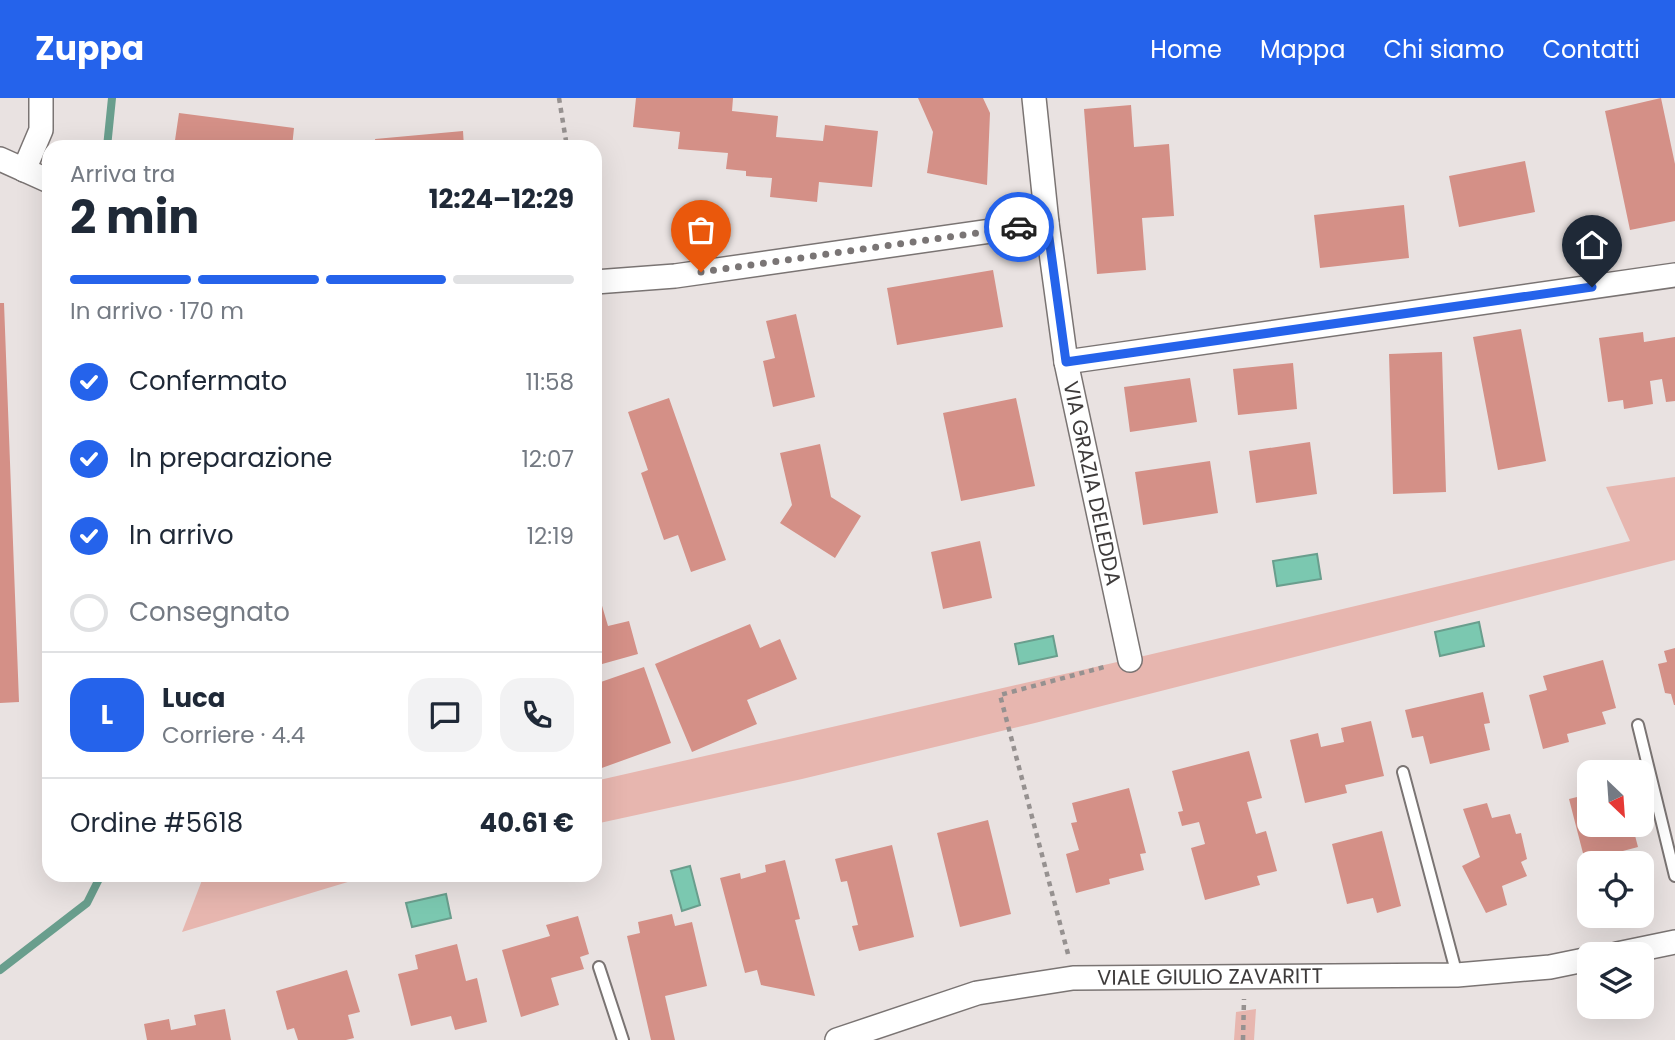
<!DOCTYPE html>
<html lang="it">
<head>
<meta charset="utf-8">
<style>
	:root { --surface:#fff; --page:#f2f2f3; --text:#1f2937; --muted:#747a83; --line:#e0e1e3; --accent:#2563eb }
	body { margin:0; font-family:Poppins,sans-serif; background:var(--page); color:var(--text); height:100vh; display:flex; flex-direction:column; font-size:26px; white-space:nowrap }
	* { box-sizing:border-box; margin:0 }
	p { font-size:23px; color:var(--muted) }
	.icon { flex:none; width:38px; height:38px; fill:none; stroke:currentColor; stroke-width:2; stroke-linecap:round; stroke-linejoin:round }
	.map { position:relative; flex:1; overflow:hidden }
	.details { position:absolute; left:42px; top:42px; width:560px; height:742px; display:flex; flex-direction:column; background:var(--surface); border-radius:21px; box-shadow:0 7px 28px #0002 }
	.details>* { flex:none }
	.needle { width:46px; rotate:155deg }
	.buttons { position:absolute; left:1577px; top:662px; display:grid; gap:14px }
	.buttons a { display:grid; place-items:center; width:77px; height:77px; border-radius:14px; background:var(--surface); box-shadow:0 7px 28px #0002; font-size:35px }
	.pin { position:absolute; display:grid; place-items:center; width:60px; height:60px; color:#fff; margin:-72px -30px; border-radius:50% 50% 50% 0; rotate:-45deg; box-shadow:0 0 7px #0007 }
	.pin .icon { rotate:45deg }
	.courier { position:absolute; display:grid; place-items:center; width:70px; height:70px; margin:-35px; border:5px solid #2563eb; border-radius:50%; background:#fff; color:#222; box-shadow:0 2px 9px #0007 }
	.head em { font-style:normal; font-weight:700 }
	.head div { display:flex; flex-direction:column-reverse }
	.head { display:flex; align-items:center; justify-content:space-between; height:119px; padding:0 28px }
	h1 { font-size:46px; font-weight:700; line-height:52px }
	.bar { display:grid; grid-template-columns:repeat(4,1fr); gap:10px 7px; align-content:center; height:84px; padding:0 28px }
	.bar i { height:9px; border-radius:5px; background:var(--line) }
	.bar .on { background:var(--accent) }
	.bar p { grid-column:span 4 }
	.line { display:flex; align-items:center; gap:18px; padding:0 28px; border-top:2px solid var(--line) }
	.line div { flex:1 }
	.round { display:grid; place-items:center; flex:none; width:74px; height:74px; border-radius:21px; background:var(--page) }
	ol { padding:0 28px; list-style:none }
	li { display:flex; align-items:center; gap:21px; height:77px }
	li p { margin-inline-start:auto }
	li .icon { padding:7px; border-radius:50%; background:var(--accent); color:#fff; stroke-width:4 }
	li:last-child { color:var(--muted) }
	li i { width:38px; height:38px; border:4px solid var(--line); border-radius:50% }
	header { display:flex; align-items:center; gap:42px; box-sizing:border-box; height:98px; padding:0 35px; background:var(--accent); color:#fff }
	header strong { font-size:33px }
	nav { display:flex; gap:38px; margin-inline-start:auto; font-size:24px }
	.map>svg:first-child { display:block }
	.green { fill:#e7b6af }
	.water { fill:#7bc8b0; stroke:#699e8d; stroke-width:2 }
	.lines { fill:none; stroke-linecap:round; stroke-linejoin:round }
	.stream { stroke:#699e8d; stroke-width:8 }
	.building { fill:#d49087 }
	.service-casing { stroke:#7a7473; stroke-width:14 }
	.minor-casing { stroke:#7a7473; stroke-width:26 }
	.path { stroke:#969190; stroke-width:4.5; stroke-dasharray:5 5; stroke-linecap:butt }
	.service { stroke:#fff; stroke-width:10 }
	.minor { stroke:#fff; stroke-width:23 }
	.done { stroke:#7a7575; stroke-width:7; stroke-dasharray:0 12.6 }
	.route { stroke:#2563eb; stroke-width:9 }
	.labels { text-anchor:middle; stroke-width:5; stroke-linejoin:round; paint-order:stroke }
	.street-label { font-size:21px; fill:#3e3b3b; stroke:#fff }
</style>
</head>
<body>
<header>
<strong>Zuppa</strong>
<nav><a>Home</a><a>Mappa</a><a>Chi siamo</a><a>Contatti</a></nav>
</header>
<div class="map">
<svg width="1675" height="942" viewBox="0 0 1675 942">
	<rect width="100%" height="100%" fill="#e9e2e1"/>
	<path class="green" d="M1675 379V462L1035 625 802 681 595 726V683L1148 557 1630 443 1606 389Z
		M204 777H371L182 834Z
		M1256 911 1254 942H1234L1236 914Z"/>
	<path class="water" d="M1317 456 1321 481 1277 488 1273 463Z
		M1479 524 1484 548 1440 558 1435 534Z
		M1053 538 1057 558 1019 566 1015 546Z
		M690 768 700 807 682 813 671 773Z
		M446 796 451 820 412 829 406 805Z"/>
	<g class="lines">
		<path class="stream" d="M107 49 112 0
			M0 872 87 805 101 777"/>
	</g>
	<path class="building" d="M636 0H733L732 13 778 18 776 39 823 43 825 27 878 33 872 89 819 84 817 104 770 99 772 80 746 78V73L726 71 728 55 678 51 680 34 633 29Z
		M918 0H983L990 15 987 87 927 75 933 34Z
		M1661 0 1675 66V123L1630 132 1605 13Z
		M1131 7 1134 49 1169 46 1174 118 1142 120 1146 172 1097 176 1084 11Z
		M179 15 294 30 292 49H174Z
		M463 33 464 49H376L375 41Z
		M1525 63 1535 114 1459 129 1449 78Z
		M1404 107 1409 160 1320 170 1314 117Z
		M993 172 1003 229 897 247 887 190Z
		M0 205H4L19 604 0 605Z
		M796 216 815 299 773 309 763 263 775 260 766 223Z
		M1521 231 1546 363 1498 372 1473 239Z
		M1643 234 1644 244 1675 239V303L1666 304 1662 281 1650 283 1653 306 1624 311 1623 302 1608 304 1599 240Z
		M1442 254 1446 394 1393 396 1389 256Z
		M1293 265 1297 311 1238 317 1233 271Z
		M1190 280 1197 324 1130 334 1124 289Z
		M669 300 726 462 691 474 678 437 664 442 641 375 648 372 628 314Z
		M1016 300 1035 388 961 403 943 315Z
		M1310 344 1317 396 1256 405 1249 353Z
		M820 346 831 399 861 418 835 460 780 425 792 407 780 355Z
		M1210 363 1218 415 1143 427 1135 374Z
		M980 443 992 500 943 511 931 454Z
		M595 484 608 528 629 523 638 556 595 568Z
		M750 526 760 550 780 541 797 581 747 602 757 626 692 654 655 566Z
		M1675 550V607H1674L1671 596 1665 595 1658 566 1667 564 1664 553Z
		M1603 562 1616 610 1602 614 1606 626 1567 636 1569 644 1543 651 1529 597 1547 592 1543 578Z
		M644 569 671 645 599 671 595 659V586Z
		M1483 594 1490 625 1484 626 1490 652 1430 666 1423 638 1412 640 1405 612Z
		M1371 623 1384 678 1345 687 1347 695 1305 705 1290 642 1318 635 1321 649 1344 644 1341 630Z
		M1249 653 1262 700 1247 704 1256 736 1266 733 1277 773 1257 778 1260 787 1205 802 1191 750 1205 746 1199 724 1182 728 1178 714 1183 713 1172 673Z
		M1129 690 1146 755 1140 756 1144 772 1109 781 1110 786 1076 795 1066 756 1079 752 1071 725 1077 724 1072 705Z
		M1589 696V726H1632L1638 749 1585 763 1569 701Z
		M1487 705 1492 720 1510 716 1516 736 1521 735 1527 761 1521 764 1527 778 1502 788 1507 807 1486 815 1462 768 1480 759 1463 711Z
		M988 722 1011 816 960 829 937 735Z
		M1382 733 1401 808 1377 815 1373 800 1347 806 1332 746Z
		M892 747 914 839 859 853 852 828 858 827 847 783 841 784 835 761Z
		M785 762 800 821 795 822 815 898 761 887 757 872 745 875 720 780 740 775 741 781 766 774 765 767Z
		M672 816 675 828 692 824 707 888 665 898 675 942H651L627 838 640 835 638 824Z
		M578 818 589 856 580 859 584 871 551 880 559 907 521 919 502 852 550 838 546 827Z
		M457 846 466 883 477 880 487 924 455 932 451 918 411 928 398 876 418 871 415 857Z
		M347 872 360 914 348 917 354 940 346 942H298L294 930 287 932 276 893Z
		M225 911 231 942H147L144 926 169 921 171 932 196 927 194 917Z"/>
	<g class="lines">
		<g class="service-casing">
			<path id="service" d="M1638 627 1675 778
				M1403 674 1457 877
				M599 869 623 942"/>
		</g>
		<g class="minor-casing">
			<g id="minor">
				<path id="s1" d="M1034 0 1047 125 1066 264 1130 562"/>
				<path d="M0 61 49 83"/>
				<path d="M24 72 41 32V0"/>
				<path d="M595 184 675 178 1047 125"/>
				<path d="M1066 264 1675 177"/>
				<path d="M1617 856 1675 844"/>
				<path id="s2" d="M837 942 977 895 1073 880 1457 877 1550 869 1589 861"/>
			</g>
		</g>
		<path class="path" d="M559 0 567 49
			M1068 856 1000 597 1108 568
			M1243 942 1244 901"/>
		<use href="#service" class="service"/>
		<use href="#minor" class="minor"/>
	</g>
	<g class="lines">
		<path class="done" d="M701 174 1019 129"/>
		<path class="route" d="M1019 129 1047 125 1066 264 1592 189"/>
	</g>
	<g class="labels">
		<g class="street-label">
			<text dy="7" stroke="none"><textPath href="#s1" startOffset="390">VIA GRAZIA DELEDDA</textPath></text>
			<text dy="7" stroke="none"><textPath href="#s2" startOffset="382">VIALE GIULIO ZAVARITT</textPath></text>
		</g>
	</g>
</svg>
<div class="buttons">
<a><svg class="needle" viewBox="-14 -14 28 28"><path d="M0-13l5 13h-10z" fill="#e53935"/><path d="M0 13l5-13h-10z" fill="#747a83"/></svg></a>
<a><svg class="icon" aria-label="locate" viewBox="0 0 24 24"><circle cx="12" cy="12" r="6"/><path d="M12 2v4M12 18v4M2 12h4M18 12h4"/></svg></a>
<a><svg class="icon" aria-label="layers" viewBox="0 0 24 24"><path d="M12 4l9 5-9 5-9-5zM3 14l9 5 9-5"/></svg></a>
</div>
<div class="pin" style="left:701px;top:174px;background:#ea580c"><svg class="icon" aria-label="bag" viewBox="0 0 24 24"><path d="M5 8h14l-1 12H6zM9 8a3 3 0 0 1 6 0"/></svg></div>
<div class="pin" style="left:1592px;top:189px;background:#1f2937"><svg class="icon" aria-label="home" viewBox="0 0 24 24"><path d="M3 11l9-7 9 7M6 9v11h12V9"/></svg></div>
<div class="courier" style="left:1019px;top:129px"><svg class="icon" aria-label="car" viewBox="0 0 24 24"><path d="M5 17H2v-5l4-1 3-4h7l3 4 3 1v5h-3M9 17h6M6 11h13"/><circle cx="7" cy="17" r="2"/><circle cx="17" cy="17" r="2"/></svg></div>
<section class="details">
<div class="head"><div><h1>2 min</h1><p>Arriva tra</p></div><em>12:24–12:29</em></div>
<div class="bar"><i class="on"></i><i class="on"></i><i class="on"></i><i></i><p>In arrivo · 170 m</p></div>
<ol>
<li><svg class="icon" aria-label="check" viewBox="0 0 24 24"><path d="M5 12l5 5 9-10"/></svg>Confermato<p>11:58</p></li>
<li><svg class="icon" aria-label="check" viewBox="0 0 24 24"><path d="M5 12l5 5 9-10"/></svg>In preparazione<p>12:07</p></li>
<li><svg class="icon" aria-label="check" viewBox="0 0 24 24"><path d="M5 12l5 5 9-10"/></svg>In arrivo<p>12:19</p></li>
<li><i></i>Consegnato</li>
</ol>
<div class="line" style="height:126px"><b class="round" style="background:var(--accent);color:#fff">L</b><div><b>Luca</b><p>Corriere · 4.4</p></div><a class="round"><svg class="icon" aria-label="chat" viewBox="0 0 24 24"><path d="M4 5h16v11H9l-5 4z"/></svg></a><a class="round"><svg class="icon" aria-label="phone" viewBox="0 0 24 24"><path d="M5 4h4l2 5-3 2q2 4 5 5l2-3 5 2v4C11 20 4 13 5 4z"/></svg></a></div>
<div class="line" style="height:91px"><div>Ordine #5618</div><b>40.61 €</b></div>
</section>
</div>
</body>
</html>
